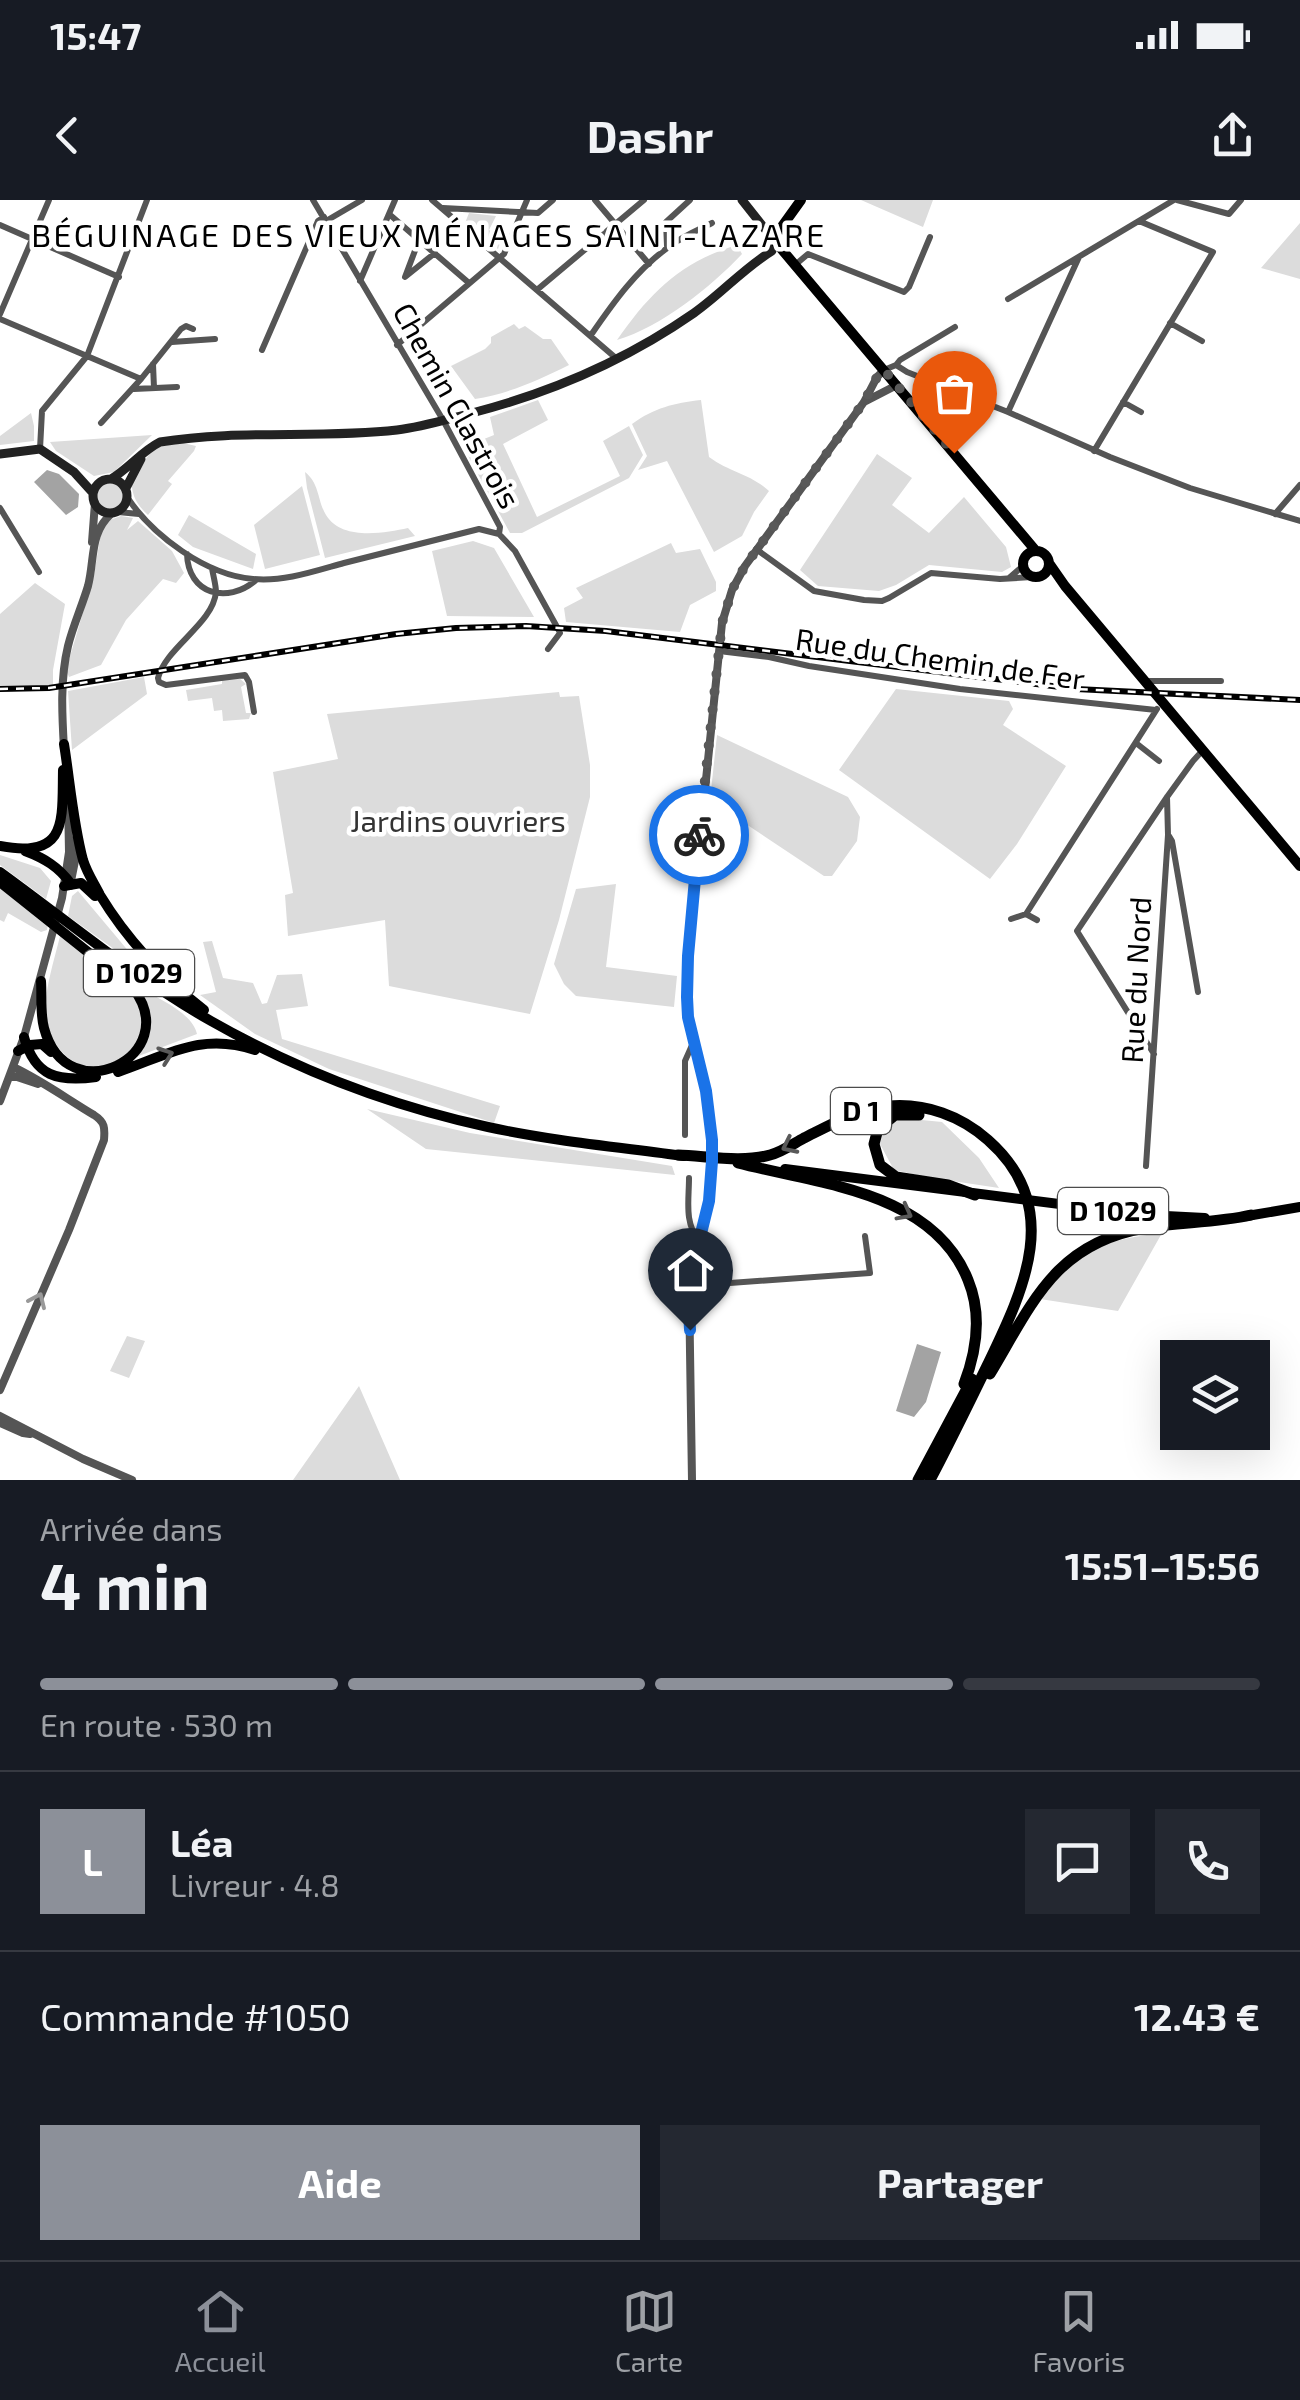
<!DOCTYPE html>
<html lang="fr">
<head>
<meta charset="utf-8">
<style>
	:root { --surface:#171b24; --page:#242831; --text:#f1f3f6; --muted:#9ea1a6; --line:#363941; --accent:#8c9099 }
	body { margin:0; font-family:"Exo 2",sans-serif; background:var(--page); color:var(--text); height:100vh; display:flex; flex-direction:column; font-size:38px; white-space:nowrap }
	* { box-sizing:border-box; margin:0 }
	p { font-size:32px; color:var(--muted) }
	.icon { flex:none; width:55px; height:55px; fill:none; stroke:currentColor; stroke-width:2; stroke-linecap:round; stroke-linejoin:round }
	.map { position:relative; height:1280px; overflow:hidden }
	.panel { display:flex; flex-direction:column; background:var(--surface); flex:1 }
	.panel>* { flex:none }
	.buttons { position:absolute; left:1160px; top:1140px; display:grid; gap:20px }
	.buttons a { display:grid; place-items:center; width:110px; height:110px; border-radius:0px; background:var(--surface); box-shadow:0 10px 40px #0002; font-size:50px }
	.pin { position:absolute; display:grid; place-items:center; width:85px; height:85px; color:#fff; margin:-102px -42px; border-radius:50% 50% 50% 0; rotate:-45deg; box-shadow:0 0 10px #0007 }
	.pin .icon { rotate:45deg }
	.courier { position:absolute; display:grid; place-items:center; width:100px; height:100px; margin:-50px; border:8px solid #1a73e8; border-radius:50%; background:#fff; color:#222; box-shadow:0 2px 12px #0007 }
	.overview em { font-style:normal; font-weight:700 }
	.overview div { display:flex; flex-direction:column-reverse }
	.overview { display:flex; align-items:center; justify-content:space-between; height:170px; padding:0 40px }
	h1 { font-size:65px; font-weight:700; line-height:75px }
	.bar { display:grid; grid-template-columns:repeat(4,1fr); gap:15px 10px; align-content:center; height:120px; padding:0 40px }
	.bar i { height:12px; border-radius:8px; background:var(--line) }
	.bar .on { background:var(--accent) }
	.bar p { grid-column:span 4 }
	.line { display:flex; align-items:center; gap:25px; padding:0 40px; border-top:2px solid var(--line) }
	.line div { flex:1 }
	.round { display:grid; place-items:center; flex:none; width:105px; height:105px; border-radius:0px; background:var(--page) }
	.button { display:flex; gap:20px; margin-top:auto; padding:20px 40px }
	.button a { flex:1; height:115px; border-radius:0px; background:var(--accent); color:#fff; font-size:40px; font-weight:700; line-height:115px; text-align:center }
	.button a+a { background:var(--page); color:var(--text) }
	.status { display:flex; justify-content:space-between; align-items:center; height:70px; padding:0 50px; background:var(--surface); direction:ltr }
	.status svg { height:28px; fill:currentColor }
	header { display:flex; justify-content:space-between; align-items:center; height:130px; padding:0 40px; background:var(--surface); font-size:45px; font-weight:700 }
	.tabs { display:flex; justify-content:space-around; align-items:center; height:140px; border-top:2px solid var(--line); background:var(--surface); font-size:28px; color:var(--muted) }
	.tabs a { display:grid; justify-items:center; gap:5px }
	.tabs .on { color:var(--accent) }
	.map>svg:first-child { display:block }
	.green { fill:#dcdcdc }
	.water { fill:#a3a3a3 }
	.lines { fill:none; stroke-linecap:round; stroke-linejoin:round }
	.minor { stroke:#555; stroke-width:6 }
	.tertiary { stroke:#555; stroke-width:8 }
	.secondary { stroke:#222; stroke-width:9 }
	.primary { stroke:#000; stroke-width:10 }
	.trunk { stroke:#000; stroke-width:11 }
	.rail-casing { stroke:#000; stroke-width:6 }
	.rail { stroke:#fff; stroke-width:2.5; stroke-dasharray:8; stroke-linecap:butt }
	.oneway { stroke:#595959 }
	.oneway2 { stroke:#999 }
	.done { stroke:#595959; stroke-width:10; stroke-dasharray:0 18 }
	.route { stroke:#1a73e8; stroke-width:12 }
	.labels { text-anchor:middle; stroke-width:9; stroke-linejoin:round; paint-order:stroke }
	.shield { fill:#fff; stroke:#4c4c4c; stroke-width:2.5 }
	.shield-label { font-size:28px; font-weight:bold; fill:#000 }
	.street-label { font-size:30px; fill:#000; stroke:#fff }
	.park-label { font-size:30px; fill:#333; stroke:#fff }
	.neighbourhood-label { font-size:32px; letter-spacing:2.5px; fill:#000; stroke:#fff }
</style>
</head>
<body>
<div class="status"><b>15:47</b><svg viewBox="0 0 49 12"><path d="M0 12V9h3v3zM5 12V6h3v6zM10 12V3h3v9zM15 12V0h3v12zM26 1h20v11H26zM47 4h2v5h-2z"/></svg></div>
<header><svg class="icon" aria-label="back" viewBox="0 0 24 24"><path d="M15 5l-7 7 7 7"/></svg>Dashr<svg class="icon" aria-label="share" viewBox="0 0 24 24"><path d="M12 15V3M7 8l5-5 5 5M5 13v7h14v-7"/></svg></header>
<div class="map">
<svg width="1300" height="1280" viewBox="0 0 1300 1280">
	<rect width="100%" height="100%" fill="#fff"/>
	<path class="green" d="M861 0H933L923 27Z
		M469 13 496 16 489 30 502 37 498 49 465 23Z
		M1300 23V79L1261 68Z
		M737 45 742 54C711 87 661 127 617 140 650 93 680 62 737 45Z
		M514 124 519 129 525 126 543 139H551L569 165C539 180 508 194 475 199L451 166 485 149 491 143V137Z
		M538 200 548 220 503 244 537 317 620 276 603 241 629 226 643 255 629 278 522 333H510L454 230 467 222 474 243 494 235 490 217Z
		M701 200 709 257C731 273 749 273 769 291L754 312 742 336 714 352 667 261 638 270 647 256 632 224C654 208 674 203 701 200Z
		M31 213 34 226V241L0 245V236Z
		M152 235 114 272 94 276 56 251 50 242Z
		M183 243 196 246 194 251 168 281 172 284 148 315C135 303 132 295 131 278L155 247Z
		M877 254 912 278 892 305 929 333 964 297 1006 347 1011 367 1002 372 929 365 896 385 879 391 818 386 800 370Z
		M305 272C320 284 317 300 326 315 342 341 384 333 408 328L415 336 325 358 307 288Z
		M97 296a13 13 0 1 1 26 0a13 13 0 1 1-26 0Z
		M302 286 320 355 265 369 254 325Z
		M189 315 256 354 253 369 193 347 178 335Z
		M121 316 133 318 127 330 138 321 172 351 184 373 176 383 163 379 126 420 101 465 69 477 66 470 94 375 102 326 107 321Z
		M473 341 494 348 534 417 447 416 432 351Z
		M671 343 676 353 700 349 716 382V391L690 405 680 432 566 422 564 408 583 398 576 388Z
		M35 383 65 404 53 470V486L0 487V414Z
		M144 477 147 494 72 550 68 491Z
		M239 478 246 484 241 487 246 513H251L249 519 223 521 222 510 214 511 212 498 188 501 186 490 222 484V480Z
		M896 489 1009 501 1013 509 1003 525 1066 566 1017 644 990 679 839 570Z
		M559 492 560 497 579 496 590 565V597L559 720 530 814 389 786 385 720 288 736 285 695 293 693 273 572 338 559 327 514Z
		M717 535 848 597 860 617 857 641 832 676H824L710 600Z
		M0 655 40 668 51 681 46 699 0 665Z
		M0 683 48 723 47 730 41 732 8 713 4 722 0 720Z
		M616 684 606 767 677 776 674 807 576 796 564 784 554 764 576 689Z
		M78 691 146 772 68 716 72 696Z
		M61 732C81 748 132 781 141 804 158 855 87 893 56 844 53 840 49 836 47 831 39 806 55 758 61 732Z
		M212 741 223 778 253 783 262 804 267 803 277 775 302 774 308 806 276 810 282 839 500 906 494 923 329 869 255 834 200 795 216 792 203 742Z
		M139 787C158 799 192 812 197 834L136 857C155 827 155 821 139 787Z
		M367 909 470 933 672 966 675 975 426 949Z
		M902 918 942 922 979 958 999 988 926 977 894 970 880 944 885 925Z
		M1162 1033 1118 1111 1040 1099C1080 1051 1100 1040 1162 1033Z
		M127 1136 145 1141 129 1178 110 1171Z
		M359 1186 400 1280H293Z"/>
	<path class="water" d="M47 270 59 274 79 294 78 307 66 315 34 282Z
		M917 1144 941 1152 926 1202 914 1217 896 1211Z"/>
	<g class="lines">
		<path class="minor" d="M313 0 443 220 500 327 499 334 515 351 557 427 560 433 548 449
			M432 0 617 159
			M595 0 649 64
			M1177 0 1229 14 1241 0
			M443 8 538 13 553 0
			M389 14 469 83
			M326 21 362 0
			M0 25 119 77
			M419 40 405 77 435 53
			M667 46 666 22 690 0
			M795 65 808 54 904 92 909 87 930 37
			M360 81 395 0
			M538 89 644 0
			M1008 99 1174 0
			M0 114 49 0
			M0 119 141 179
			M1170 123 1202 141
			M591 135C613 103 637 69 670 46 683 36 698 30 712 23
			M172 142 215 139
			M397 145 504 54 527 0
			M262 150 318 21 324 17
			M153 164 154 188
			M896 165 900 160 955 127
			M884 170 896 165 907 172 1008 212 1110 257 1190 288 1300 321
			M134 189 177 187
			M1123 202 1141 212
			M1008 212 1079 57
			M101 223 141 179 181 129 186 126 193 129
			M40 249 42 211 87 156 147 0
			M1094 251 1213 52 1139 21
			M127 297C153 336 206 375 253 379 284 382 315 371 344 363 389 352 434 340 479 329L499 334
			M0 308 39 372
			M118 312 139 314
			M1275 314 1300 285
			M756 349 814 391 864 400 882 401 889 398 931 373 1000 379 1032 377
			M187 354C188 394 227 405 256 380
			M212 368C213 375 216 385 216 392 213 424 166 447 158 478L159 482 166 485 245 475 249 482 254 512
			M1009 378 1023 366
			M719 451 769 457 809 466 960 489 1156 510
			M1146 481H1221
			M1136 543 1159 561
			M1169 636 1172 641 1198 792
			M1026 714 1157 509
			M1011 719 1026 714 1037 720
			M1154 854 1077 731 1167 597 1193 561 1203 550
			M685 935V861L693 843
			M1146 966 1168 635 1167 597
			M689 978C689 1001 684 1022 699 1041
			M689 1086 870 1073 865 1036"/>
		<path class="tertiary" d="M864 202 897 185
			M92 342 95 303
			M64 549C62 515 60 479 68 446 73 426 82 406 88 386 95 359 89 333 112 313
			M70 686 76 656 75 640
			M10 877H17L38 884
			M0 901 24 837 62 698 69 652 68 597
			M0 1190 69 1030 104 940C105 928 105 922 94 915 67 899 41 880 13 867
			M0 1216 83 1259 132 1280
			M0 1223 23 1233 30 1234
			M692 1280 689 1086 709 1001 713 940 706 891 688 817V756L722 423 732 390 745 366 864 202 877 177 884 170"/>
		<path class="secondary" d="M742 0 773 39
			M0 254 40 249 74 272 93 293
			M93 296a17 17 0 1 1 34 0a17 17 0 1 1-34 0Z
			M111 279C129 268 142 251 160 242 238 229 319 239 397 230 423 227 448 219 472 213 553 192 625 161 694 113 721 94 744 68 772 51L773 39
			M126 288 141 259"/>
		<path class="primary" d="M801 0 773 39 1036 351
			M1023 364a13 13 0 1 1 26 0a13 13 0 1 1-26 0Z
			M1049 363 1065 386 1300 666
			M64 544C70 582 73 622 83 660 87 673 94 683 100 695 128 741 162 777 204 810
			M0 646C68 659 62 621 63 570
			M25 651C44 658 59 667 71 684
			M0 672C69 722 137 779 211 821 297 870 391 906 488 927 552 941 618 947 684 956
			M0 682 133 788C185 856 67 914 44 828 40 813 42 796 41 781
			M64 686 81 683 95 696
			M24 837C35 877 58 882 96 877
			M18 851 30 845 42 844 51 852
			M118 872C168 855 201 832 255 850
			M785 969 1146 1015 1205 1018
			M1247 1016 1300 1007"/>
		<path class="trunk" d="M919 915H895L878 929 874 944 880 965 896 977 948 985 975 995
			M678 955C707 956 742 963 770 955 782 952 793 944 804 938 832 924 858 909 889 906 926 903 961 916 988 940 1064 1007 1024 1089 988 1164 969 1203 950 1242 930 1280
			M738 963C818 984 933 991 968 1080 982 1114 977 1150 964 1184
			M990 1174C1032 1104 1055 1043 1145 1028 1180 1022 1216 1023 1251 1015
			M918 1280 972 1179"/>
		<g class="rail-casing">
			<path id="rail" d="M0 489 49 488 396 434 456 428 526 426 606 431 1076 489 1300 500"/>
		</g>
		<use href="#rail" class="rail"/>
	</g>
	<defs><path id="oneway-chevron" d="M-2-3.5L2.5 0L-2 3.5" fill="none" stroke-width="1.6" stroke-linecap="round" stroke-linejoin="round" transform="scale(2.5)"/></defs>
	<g class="oneway">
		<use href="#oneway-chevron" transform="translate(166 855) rotate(-20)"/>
		<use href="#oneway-chevron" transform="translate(789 946) rotate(154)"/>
		<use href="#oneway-chevron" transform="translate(905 1013) rotate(28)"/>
	</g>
	<use class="oneway2" href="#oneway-chevron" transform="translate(38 1100) rotate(-66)"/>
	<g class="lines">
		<path class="done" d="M699 635 722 423 732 390 745 366 864 202 877 177 884 170 954 253"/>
		<path class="route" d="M690 1130 688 1086 709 1001 712 961V940L706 891 688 817 687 797 688 756 699 635"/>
	</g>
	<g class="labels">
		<g class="shield">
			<rect x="84" y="750" width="110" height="46" rx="8"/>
			<rect x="831" y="888" width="60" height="46" rx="8"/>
			<rect x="1058" y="988" width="110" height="46" rx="8"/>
		</g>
		<g class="shield-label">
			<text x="139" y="783">D 1029</text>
			<text x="861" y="921">D 1</text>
			<text x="1113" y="1021">D 1029</text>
		</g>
		<g class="street-label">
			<text transform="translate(456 206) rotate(61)" y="10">Chemin Clastrois</text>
			<text transform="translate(940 460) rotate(8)" y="10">Rue du Chemin de Fer</text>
			<text transform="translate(1137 780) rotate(-87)" y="10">Rue du Nord</text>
		</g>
		<g class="park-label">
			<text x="458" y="632">Jardins ouvriers</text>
		</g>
		<g class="neighbourhood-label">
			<text x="429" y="47">BÉGUINAGE DES VIEUX MÉNAGES SAINT-LAZARE</text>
		</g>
	</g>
</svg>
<div class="buttons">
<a><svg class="icon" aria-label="layers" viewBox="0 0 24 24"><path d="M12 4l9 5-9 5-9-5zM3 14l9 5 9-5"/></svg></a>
</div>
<div class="pin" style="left:954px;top:253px;background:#ea580c"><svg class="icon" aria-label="bag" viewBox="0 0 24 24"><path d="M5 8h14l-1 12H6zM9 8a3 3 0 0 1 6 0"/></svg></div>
<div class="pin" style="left:690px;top:1130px;background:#1f2937"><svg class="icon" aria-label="home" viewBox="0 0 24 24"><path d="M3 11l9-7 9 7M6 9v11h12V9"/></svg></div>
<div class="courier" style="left:699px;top:635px"><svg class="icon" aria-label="bike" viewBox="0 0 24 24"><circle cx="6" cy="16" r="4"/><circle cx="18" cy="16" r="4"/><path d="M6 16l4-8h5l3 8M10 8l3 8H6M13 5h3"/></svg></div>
</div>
<section class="panel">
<div class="overview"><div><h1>4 min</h1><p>Arrivée dans</p></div><em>15:51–15:56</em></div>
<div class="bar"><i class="on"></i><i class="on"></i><i class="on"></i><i></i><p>En route · 530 m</p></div>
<div class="line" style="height:180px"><b class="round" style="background:var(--accent);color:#fff">L</b><div><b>Léa</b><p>Livreur · 4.8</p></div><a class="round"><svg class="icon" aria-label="chat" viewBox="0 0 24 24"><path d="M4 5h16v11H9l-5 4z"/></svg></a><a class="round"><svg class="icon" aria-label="phone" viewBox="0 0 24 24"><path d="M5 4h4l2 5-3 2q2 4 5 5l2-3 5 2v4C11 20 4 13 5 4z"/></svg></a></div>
<div class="line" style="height:130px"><div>Commande #1050</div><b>12.43 €</b></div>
<div class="button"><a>Aide</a><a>Partager</a></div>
</section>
<nav class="tabs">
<a class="on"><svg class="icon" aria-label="home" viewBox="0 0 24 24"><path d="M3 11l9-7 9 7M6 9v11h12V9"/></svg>Accueil</a>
<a><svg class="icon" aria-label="map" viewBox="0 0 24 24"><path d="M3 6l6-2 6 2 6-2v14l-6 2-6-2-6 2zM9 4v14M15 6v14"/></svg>Carte</a>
<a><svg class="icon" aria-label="saved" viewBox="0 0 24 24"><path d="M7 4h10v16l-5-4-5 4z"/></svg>Favoris</a>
</nav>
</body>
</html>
